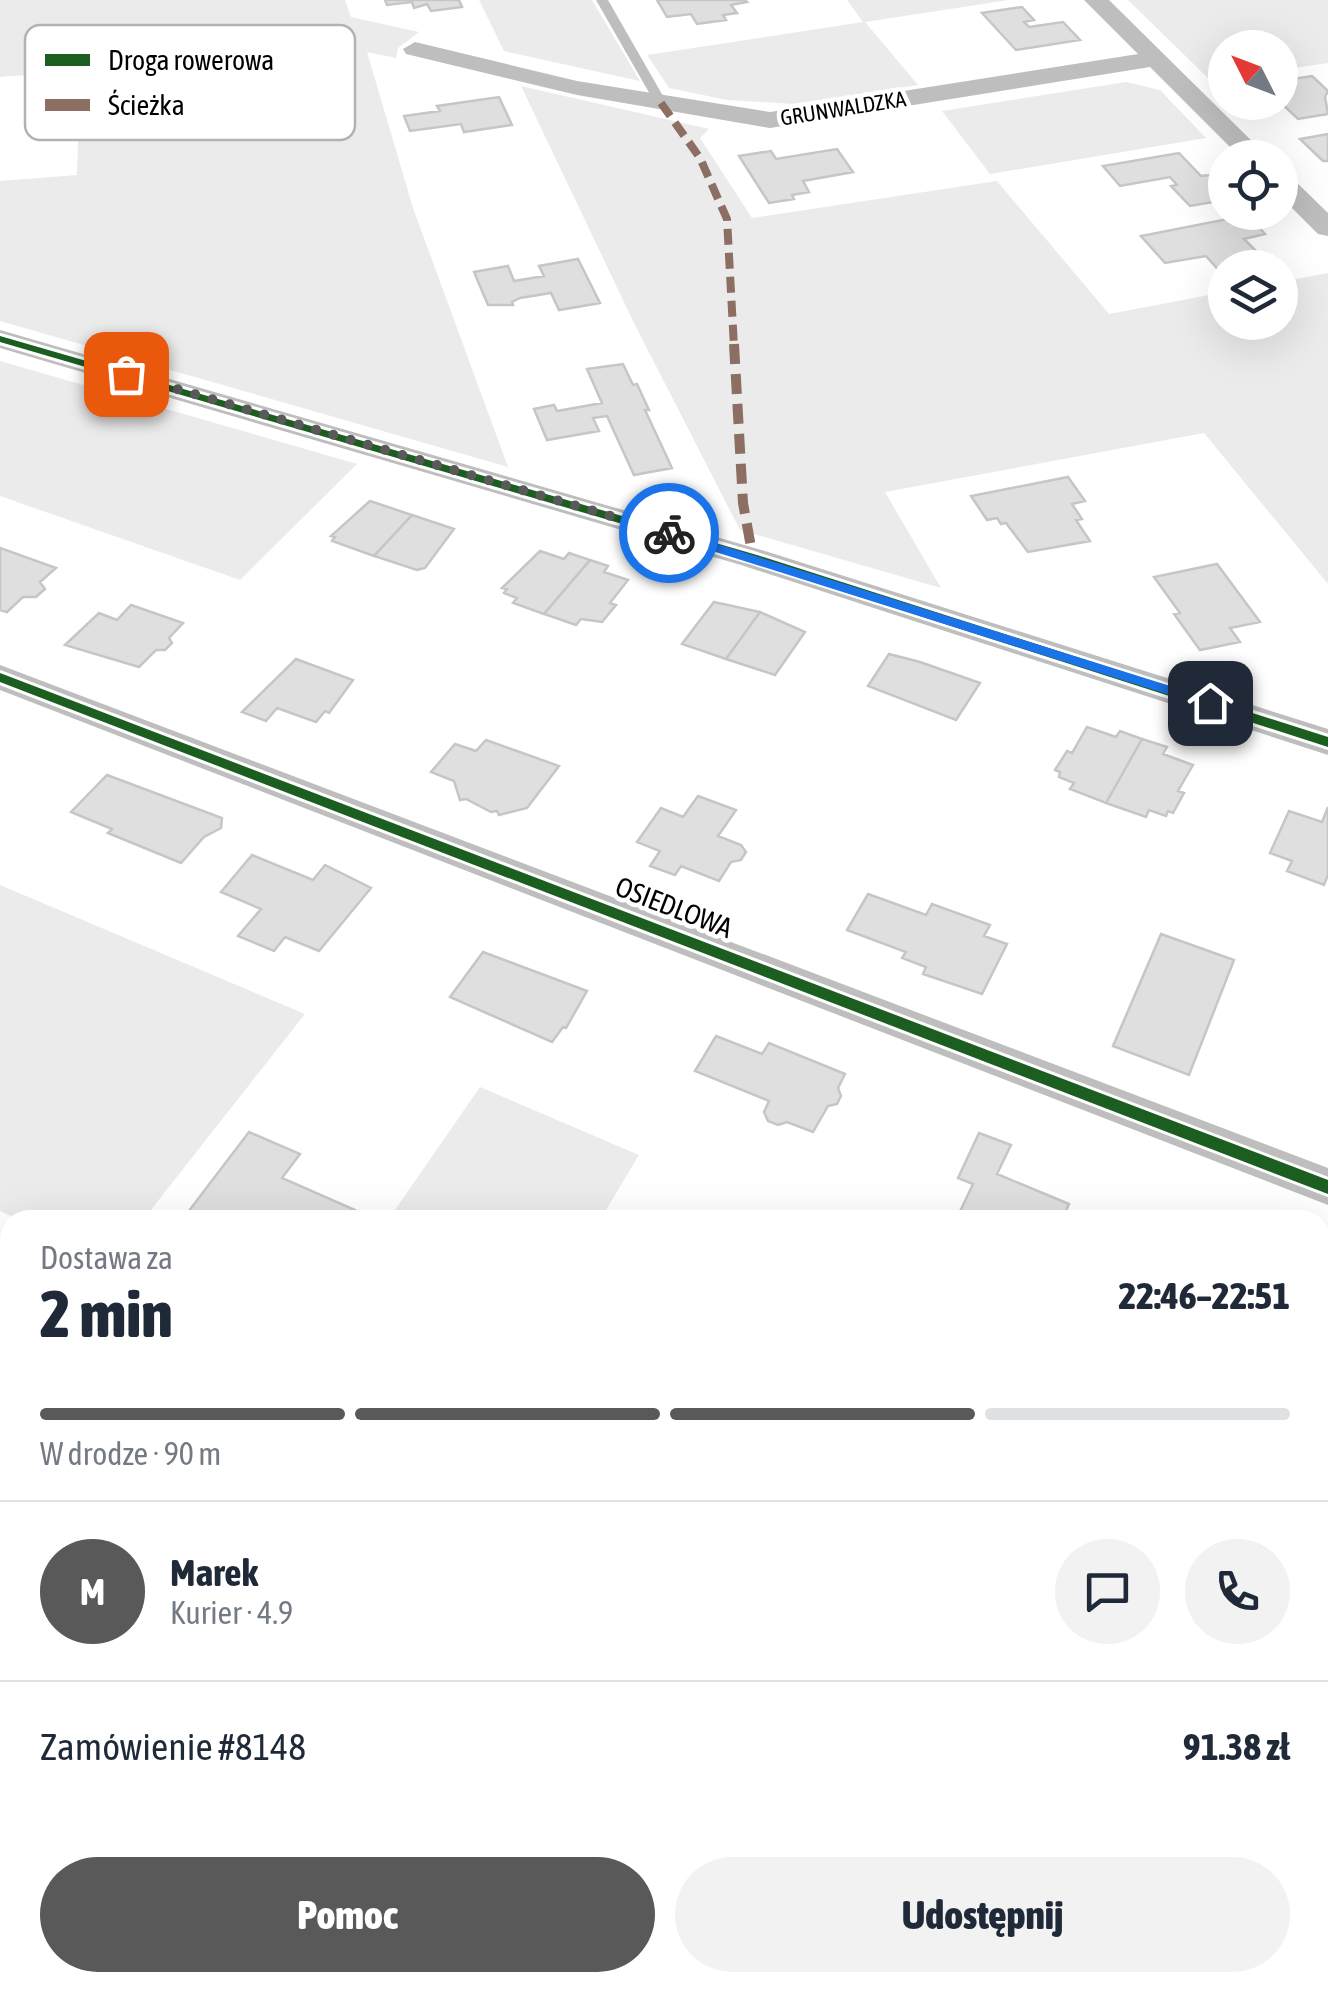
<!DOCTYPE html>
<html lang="pl">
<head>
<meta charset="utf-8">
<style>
	:root { --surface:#fff; --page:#f2f2f3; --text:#1f2937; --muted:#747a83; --line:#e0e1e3; --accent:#595959 }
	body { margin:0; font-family:"Asap Condensed",sans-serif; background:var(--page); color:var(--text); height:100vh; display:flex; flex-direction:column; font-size:38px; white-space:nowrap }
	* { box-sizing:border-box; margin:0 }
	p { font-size:32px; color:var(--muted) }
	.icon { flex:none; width:55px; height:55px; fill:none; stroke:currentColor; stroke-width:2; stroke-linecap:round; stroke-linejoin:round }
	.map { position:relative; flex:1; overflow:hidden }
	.side { position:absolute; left:0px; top:1210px; width:1330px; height:782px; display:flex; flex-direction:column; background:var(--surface); border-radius:30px 30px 0 0; box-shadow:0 10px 40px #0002 }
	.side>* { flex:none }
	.needle { width:65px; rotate:312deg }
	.tools { position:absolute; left:1208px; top:30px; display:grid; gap:20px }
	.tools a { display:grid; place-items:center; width:90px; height:90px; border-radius:50%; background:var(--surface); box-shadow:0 10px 40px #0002; font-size:50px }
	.pin { position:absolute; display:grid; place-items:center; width:85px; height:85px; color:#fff; margin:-42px; border-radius:20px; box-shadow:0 5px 15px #0006 }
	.courier { position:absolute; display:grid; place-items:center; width:100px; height:100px; margin:-50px; border:8px solid #1a73e8; border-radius:50%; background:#fff; color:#222; box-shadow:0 2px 12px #0007 }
	.head em { font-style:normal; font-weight:800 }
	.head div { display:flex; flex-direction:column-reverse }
	.head { display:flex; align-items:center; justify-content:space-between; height:170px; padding:0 40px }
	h1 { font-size:65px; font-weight:800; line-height:75px }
	.bar { display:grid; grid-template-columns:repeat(4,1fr); gap:15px 10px; align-content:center; height:120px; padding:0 40px }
	.bar i { height:12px; border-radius:8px; background:var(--line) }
	.bar .selected { background:var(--accent) }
	.bar p { grid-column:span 4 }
	.line { display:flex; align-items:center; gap:25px; padding:0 40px; border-top:2px solid var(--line) }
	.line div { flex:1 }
	.round { display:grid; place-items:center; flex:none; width:105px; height:105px; border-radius:52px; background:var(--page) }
	.action { display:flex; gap:20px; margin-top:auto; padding:20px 40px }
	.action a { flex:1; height:115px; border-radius:60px; background:var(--accent); color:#fff; font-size:40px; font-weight:800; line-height:115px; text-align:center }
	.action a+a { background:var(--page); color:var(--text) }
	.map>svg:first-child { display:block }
	.green { fill:#ebebeb }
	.building { fill:#dfdfdf; stroke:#c6c6c6; stroke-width:2.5 }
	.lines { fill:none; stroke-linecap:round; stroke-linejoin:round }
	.service { fill:#bebebe; fill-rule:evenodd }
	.minor { fill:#bebebe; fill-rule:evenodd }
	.tertiary { fill:#bebebe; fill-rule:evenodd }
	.quiet-far2 { stroke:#8d6e63; stroke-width:8; stroke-dasharray:16 8; stroke-linecap:butt }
	.quiet-far1 { stroke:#8d6e63; stroke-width:10; stroke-dasharray:20 10; stroke-linecap:butt }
	.quiet { stroke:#8d6e63; stroke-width:16; stroke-dasharray:31 16; stroke-linecap:butt }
	.cycleway-casing { stroke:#fff; stroke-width:6 }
	.cycleway { fill:#1b5e20; fill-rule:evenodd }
	.route { fill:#1a73e8 }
	.done { stroke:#595959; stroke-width:10; stroke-dasharray:0 18 }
	.labels { text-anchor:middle; stroke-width:9; stroke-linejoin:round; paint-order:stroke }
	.far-street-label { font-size:22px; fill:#000; stroke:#fff }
	.street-label { font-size:28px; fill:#000; stroke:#fff }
	.key { fill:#fff; stroke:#b2b2b2; stroke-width:2.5 }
	.key-label { font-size:28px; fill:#000 }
</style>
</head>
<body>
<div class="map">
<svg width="1328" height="1992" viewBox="0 0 1328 1992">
	<rect width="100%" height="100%" fill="#fff"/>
	<path class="green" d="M0 0H345L351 17 419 32 398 48 396 58 367 52 413 208 508 467 0 321V181L77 175 80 71 0 77Z
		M479 0H592L640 81 504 51Z
		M847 0H1009L865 22 918 85 794 104 727 100 669 88 647 55 863 22Z
		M1128 0H1328V63L1280 70V48H1225V79L1211 81Z
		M1126 82 1160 90 1206 138 990 174 942 111Z
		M521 86 709 129 700 138 752 218 997 181 1109 314 1225 292V322H1280V282L1328 273V584L1204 433 885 492 941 588 740 530 634 323Z
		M0 361 357 464 240 580 0 496Z
		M0 885 305 1014 143 1220H19L0 1211Z
		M480 1087 639 1155 600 1220H388Z
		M0 1302 10 1307V1702L0 1699Z
		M1320 1448 1328 1451V1992H924L893 1983 1320 1982Z"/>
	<path class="building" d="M385 0H459L462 7 431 11 427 4 414 8 412 2 387 5Z
		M657 0H745L747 2 731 5 737 13 723 15 726 20 697 24 691 14 667 17Z
		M1022 7 1034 20 1024 22 1029 27 1063 22 1080 40 1016 50 982 13Z
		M1312 76 1328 91 1325 97 1328 114 1298 119 1280 102V81Z
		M499 97 512 125 464 132 461 124 410 131 404 116 440 111 437 106Z
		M1328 134V161H1323L1300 139Z
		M837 149 853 172 803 181 809 192 792 195 794 199 769 203 739 156 771 151 776 159Z
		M1179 153 1201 176 1210 175 1225 191V200L1190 206 1171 186 1177 185 1170 177 1120 186 1103 166Z
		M1248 215 1265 234 1244 239 1270 265 1225 268 1222 274 1206 256 1165 263 1141 236Z
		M578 259 600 303 559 310 551 293 520 298 512 302 513 305H488L474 272 508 266 514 281 544 276 539 266Z
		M623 364 633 385 637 384 649 410H645L672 468 634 475 607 416 593 418 599 431 547 440 534 409 554 405 557 411 602 403 587 369Z
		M1068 477 1085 501 1072 504 1082 519 1076 520 1090 541 1028 552 1006 523 1001 524 997 518 987 520 971 496Z
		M370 501 412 515 374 556 332 541 335 537 331 536Z
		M412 515 454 529 425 568 417 570 374 556Z
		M0 548 56 568 40 582 45 589 36 597H23L7 612 0 610Z
		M540 551 564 559 569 553 590 560 544 614 513 603 517 598 504 593 507 589 502 588Z
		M590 560 608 566 604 572 628 580 610 603 616 605 602 622 581 619 576 625 544 614Z
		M1217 564 1260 622 1230 628 1240 642 1200 650 1174 614 1180 613 1154 577Z
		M714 602 760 612 726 659 682 644Z
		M131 605 183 623 169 638 172 643 165 650H156L139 667 65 645 99 613 117 620Z
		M760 612 805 632 775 675 726 659Z
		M889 654 920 662 980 683 956 720 868 686Z
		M296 659 353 680 329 713 325 711 316 722 277 708 266 721 242 712Z
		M1087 727 1116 737 1120 731 1142 739 1106 803 1070 789 1074 783 1059 777 1060 772 1055 770 1067 751 1072 753Z
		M1142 739 1167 747 1163 754 1193 765 1178 791 1184 793 1173 813 1168 811 1166 816 1149 810 1146 817 1106 803Z
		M486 740 559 766 527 808 499 815 497 811 491 812 466 799 460 800 454 781 431 772 455 744 476 751Z
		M107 775 222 818 221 828 204 837 181 863 108 833 112 829 71 812Z
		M698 796 736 810 718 836 741 845 746 852 741 860 731 862 719 881 681 866 675 875 650 866 660 851 637 842 661 808 683 817Z
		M1328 807V875L1324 885 1287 871 1292 861 1270 853 1289 811 1322 822Z
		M252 855 313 880 325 865 371 888 319 951 285 937 274 951 238 936 261 909 221 892Z
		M868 894 926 915 932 904 990 925 984 936 1007 944 982 994 923 974 926 967 902 958 906 952 847 930Z
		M1161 934 1234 960 1189 1075 1113 1046Z
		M483 952 587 991 566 1028 563 1027 552 1042 450 997Z
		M716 1036 762 1054 769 1043 845 1074 838 1088 841 1096 837 1104 828 1106 813 1132 787 1122 778 1125 768 1121 764 1112 769 1101 695 1071Z
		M249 1132 300 1154 282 1178 355 1210 348 1220H182Z
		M979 1133 1011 1145 997 1174 1069 1204 1062 1220H956L973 1184 958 1178Z
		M1320 1306 1328 1308V1392L1320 1389Z"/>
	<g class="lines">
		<path class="service" d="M596 0H608L667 103 665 106 655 103Z"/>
		<path class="minor" d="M1084 0H1109L1269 158H1241L1150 67 770 128 577 95 406 54 403 49 415 42 577 81 770 112 1138 54Z
			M1280 173 1289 175 1328 213V236L1318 234 1280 196Z
			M0 330 765 551 1328 729V755L741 565 0 348Z
			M0 665 1328 1168V1205L0 690Z
			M0 1247 10 1251V1292L0 1288Z"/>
		<path class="tertiary" d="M0 1847 10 1850V1918L0 1915Z
			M276 1982H371L374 1992H280Z"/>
		<path class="quiet-far2" d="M661 103 700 158 727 219 734 347"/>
		<path class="quiet-far1" d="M734 344 743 503 753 558"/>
		<path class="quiet" d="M0 1730 10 1733
			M795 1982 825 1992"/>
		<g class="cycleway-casing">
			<path id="cycleway" d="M0 336 757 555 1328 737V747L749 561 0 342Z
				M0 673 1328 1180V1194L0 682Z"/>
		</g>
		<use href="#cycleway" class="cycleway"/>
	</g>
	<path class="route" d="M669 529 1215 700 1217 703 1205 706 665 536 663 533Z"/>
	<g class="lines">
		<path class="done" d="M126 374 669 533"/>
	</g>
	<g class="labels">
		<g class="far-street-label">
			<text transform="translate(843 108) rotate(-9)" y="8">GRUNWALDZKA</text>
		</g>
		<g class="street-label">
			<text transform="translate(674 907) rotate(21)" y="10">OSIEDLOWA</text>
		</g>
	</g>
	<rect x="25" y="25" width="330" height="115" rx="15" class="key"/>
	<rect x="45" y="54" width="45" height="12" fill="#1b5e20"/>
	<rect x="45" y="99" width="45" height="12" fill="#8d6e63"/>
	<g class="key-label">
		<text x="108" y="70">Droga rowerowa</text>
		<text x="108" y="115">Ścieżka</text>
	</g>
</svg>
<div class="tools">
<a><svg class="needle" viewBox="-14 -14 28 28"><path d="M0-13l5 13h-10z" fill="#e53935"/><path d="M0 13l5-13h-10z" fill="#747a83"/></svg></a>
<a><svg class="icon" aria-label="locate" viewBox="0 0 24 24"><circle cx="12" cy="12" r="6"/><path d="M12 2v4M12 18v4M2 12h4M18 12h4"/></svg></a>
<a><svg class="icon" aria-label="layers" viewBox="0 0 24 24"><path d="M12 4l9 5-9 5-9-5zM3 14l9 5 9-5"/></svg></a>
</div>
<div class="pin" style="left:126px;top:374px;background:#ea580c"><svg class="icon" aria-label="bag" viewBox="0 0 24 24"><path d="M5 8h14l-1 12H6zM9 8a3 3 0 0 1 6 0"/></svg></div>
<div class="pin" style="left:1210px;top:703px;background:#1f2937"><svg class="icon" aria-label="home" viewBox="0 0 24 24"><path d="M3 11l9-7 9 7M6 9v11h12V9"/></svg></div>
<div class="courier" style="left:669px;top:533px"><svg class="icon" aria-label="bike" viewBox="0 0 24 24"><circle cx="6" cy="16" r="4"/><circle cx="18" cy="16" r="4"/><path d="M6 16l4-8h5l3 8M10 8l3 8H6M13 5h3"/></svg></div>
<section class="side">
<div class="head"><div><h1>2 min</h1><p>Dostawa za</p></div><em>22:46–22:51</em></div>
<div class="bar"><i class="selected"></i><i class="selected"></i><i class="selected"></i><i></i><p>W drodze · 90 m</p></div>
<div class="line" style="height:180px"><b class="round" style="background:var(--accent);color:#fff">M</b><div><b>Marek</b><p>Kurier · 4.9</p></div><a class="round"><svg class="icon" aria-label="chat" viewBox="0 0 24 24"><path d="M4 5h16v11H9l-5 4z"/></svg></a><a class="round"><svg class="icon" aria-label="phone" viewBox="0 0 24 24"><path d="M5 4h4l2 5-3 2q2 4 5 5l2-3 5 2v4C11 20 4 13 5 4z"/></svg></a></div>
<div class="line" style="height:130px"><div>Zamówienie #8148</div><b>91.38 zł</b></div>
<div class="action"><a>Pomoc</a><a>Udostępnij</a></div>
</section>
</div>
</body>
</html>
